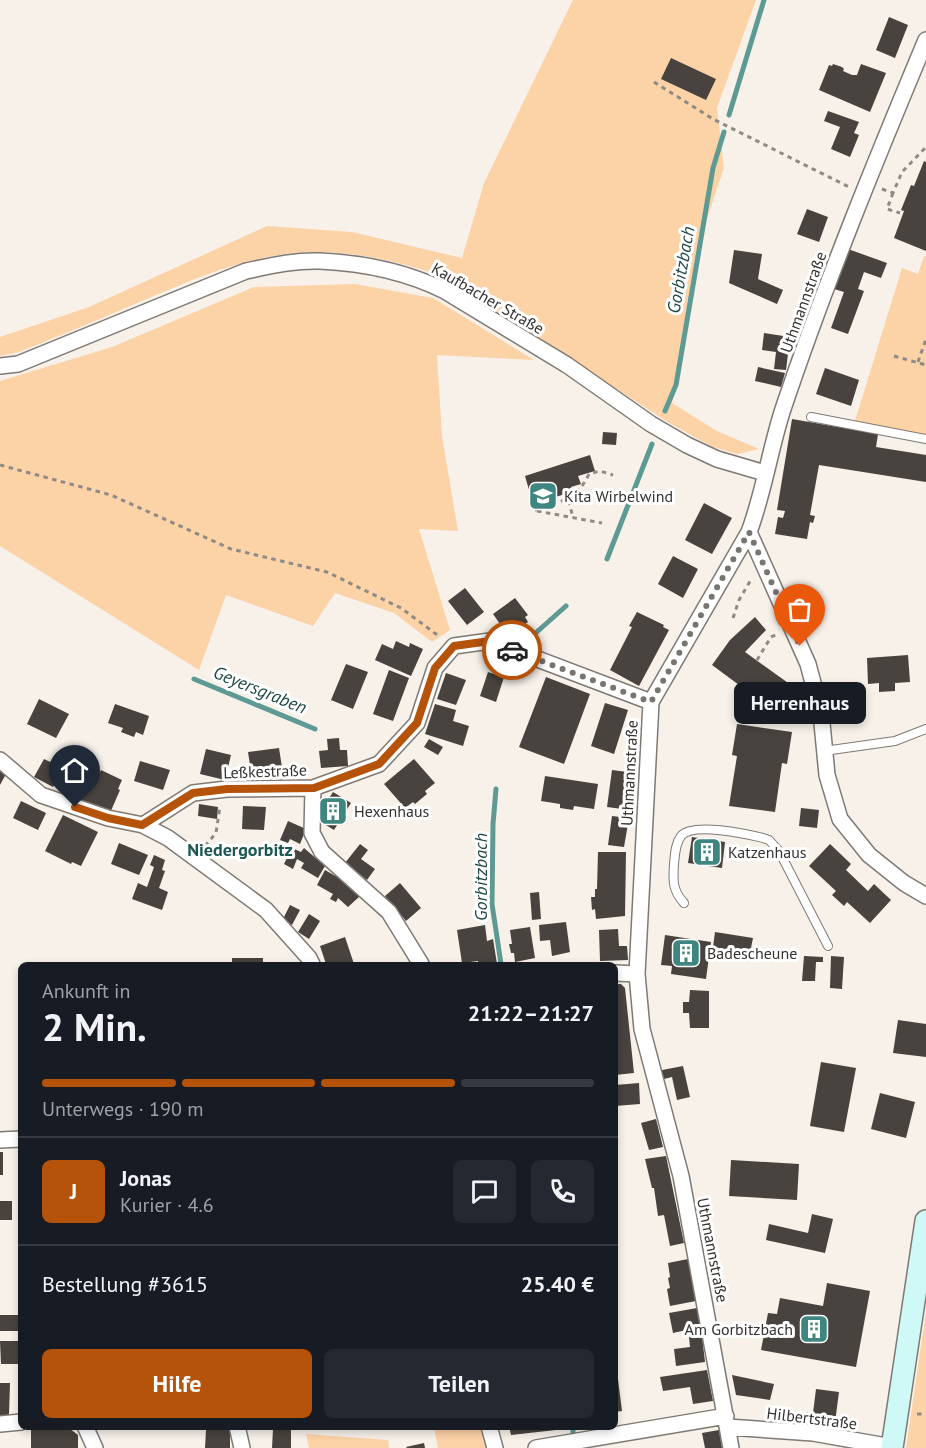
<!DOCTYPE html>
<html lang="de">
<head>
<meta charset="utf-8">
<style>
	:root { --surface:#171b24; --page:#242831; --text:#f1f3f6; --muted:#9ea1a6; --line:#363941; --accent:#b45309 }
	body { margin:0; font-family:"PT Sans",sans-serif; background:var(--page); color:var(--text); height:100vh; display:flex; flex-direction:column; font-size:22px; white-space:nowrap }
	* { box-sizing:border-box; margin:0 }
	p { font-size:20px; color:var(--muted) }
	.icon { flex:none; width:33px; height:33px; fill:none; stroke:currentColor; stroke-width:2; stroke-linecap:round; stroke-linejoin:round }
	.map { position:relative; flex:1; overflow:hidden }
	.side { position:absolute; left:18px; top:962px; width:600px; height:468px; display:flex; flex-direction:column; background:var(--surface); border-radius:9px; box-shadow:0 3px 9px #0003 }
	.side>* { flex:none }
	.pin { position:absolute; display:grid; place-items:center; width:51px; height:51px; color:#fff; margin:-62px -26px; border-radius:50% 50% 50% 0; rotate:-45deg; box-shadow:0 0 6px #0007 }
	.pin .icon { rotate:45deg }
	.courier { position:absolute; display:grid; place-items:center; width:60px; height:60px; margin:-30px; border:4px solid #b45309; border-radius:50%; background:#fff; color:#222; box-shadow:0 2px 8px #0007 }
	.bubble { position:absolute; height:42px; border-radius:9px; background:var(--surface); box-shadow:0 3px 9px #0003; font-size:20px; font-weight:700; line-height:42px; text-align:center }
	.summary em { font-style:normal; font-weight:700 }
	.summary div { display:flex; flex-direction:column-reverse }
	.summary { display:flex; align-items:center; justify-content:space-between; height:102px; padding:0 24px }
	h1 { font-size:39px; font-weight:700; line-height:45px }
	.bar { display:grid; grid-template-columns:repeat(4,1fr); gap:9px 6px; align-content:center; height:72px; padding:0 24px }
	.bar i { height:8px; border-radius:4px; background:var(--line) }
	.bar .active { background:var(--accent) }
	.bar p { grid-column:span 4 }
	.line { display:flex; align-items:center; gap:15px; padding:0 24px; border-top:2px solid var(--line) }
	.line div { flex:1 }
	.round { display:grid; place-items:center; flex:none; width:63px; height:63px; border-radius:9px; background:var(--page) }
	.primary-button { display:flex; gap:12px; margin-top:auto; padding:12px 24px }
	.primary-button a { flex:1; height:69px; border-radius:9px; background:var(--accent); color:#fff; font-size:24px; font-weight:700; line-height:69px; text-align:center }
	.primary-button a+a { background:var(--page); color:var(--text) }
	.map>svg:first-child { display:block }
	.green { fill:#fcd2a7 }
	.lines { fill:none; stroke-linecap:round; stroke-linejoin:round }
	.stream { stroke:#5d9a94; stroke-width:5 }
	.building { fill:#48433e }
	.service-casing { stroke:#7f7974; stroke-width:10 }
	.minor-casing { stroke:#7f7974; stroke-width:18 }
	.secondary-casing { stroke:#7f7974; stroke-width:24 }
	.path { stroke:#8e8a85; stroke-width:3; stroke-dasharray:4.5 4.5; stroke-linecap:butt }
	.service { stroke:#fff; stroke-width:8 }
	.minor { stroke:#fff; stroke-width:15 }
	.secondary { stroke:#cef9f6; stroke-width:21 }
	.done { stroke:#787470; stroke-width:6; stroke-dasharray:0 10.8 }
	.route { stroke:#b45309; stroke-width:8 }
	.labels { text-anchor:middle; stroke-width:6; stroke-linejoin:round; paint-order:stroke }
	.street-label { font-size:16px; fill:#34312f; stroke:#fff }
	.poi-label { font-size:16px; fill:#34312f; stroke:#fff; text-anchor:start }
	.water-label { font-size:18px; font-style:italic; fill:#1d4743; stroke:#fff }
	.neighbourhood-label { font-size:18px; font-weight:bold; fill:#1c5752; stroke:#fff }
</style>
</head>
<body>
<div class="map">
<svg width="926" height="1448" viewBox="0 0 926 1448">
	<rect width="100%" height="100%" fill="#f7f1ea"/>
	<path class="green" d="M573 0H756L717 108 724 168 699 242 672 403 717 431 759 449 737 454 713 447 671 424 441 276C402 262 358 252 316 252 253 252 194 279 137 303 98 320 59 336 19 352L0 356V337L89 307 267 226 352 232 462 258 484 183Z
		M924 256H926V435L855 421 902 268 918 274Z
		M355 284 433 298 534 360 437 355 442 436 458 531 419 529 450 630 432 642 394 613 335 593 313 626 226 595 199 670 0 546V381L112 347 254 287Z
		M926 1312V1448H906Z
		M482 1427 486 1448H438L434 1428Z
		M306 1434 388 1440 389 1448H309Z"/>
	<g class="lines">
		<path class="stream" d="M729 115 764 0
			M665 411 676 385 713 168 724 132
			M607 559 652 444
			M530 638 566 606
			M194 679 315 729
			M496 789 493 824 492 904 501 964
			M573 1426V1440"/>
	</g>
	<path class="building" d="M889 17 908 25 895 58 876 50Z
		M671 58 716 79 706 100 661 79Z
		M833 64 842 67 844 69 843 71 852 75H857L861 64 886 73 870 112 819 90 829 65 832 66Z
		M828 111 859 122 854 133 859 135 850 157 831 149 840 127 824 121Z
		M924 161 926 162V251L894 238 904 211 901 210 911 185 914 186Z
		M807 209 828 217 819 242 797 234Z
		M848 249 887 263 881 278 864 272 858 289 864 291 848 334 831 328 844 292 834 289Z
		M734 250 762 254 758 279 783 290 777 304 729 283Z
		M764 333 790 337 786 370 774 369 776 352 762 350Z
		M758 367 785 373 781 387 755 381Z
		M825 368 859 380 851 406 816 394Z
		M792 419 878 434 876 447 926 455V482L819 465 810 515 815 516 813 523 810 522 807 539 775 534 778 517 783 518 785 511 777 510Z
		M603 432 617 433 616 445 602 444Z
		M590 455 595 471 578 476 581 484 571 487 572 491 562 494V495L533 504 525 476Z
		M704 503 732 518 712 554 685 540Z
		M673 556 698 569 683 598 658 584Z
		M465 588 484 612 467 625 448 601Z
		M515 598 528 615 525 617 528 622 518 629 514 625 505 631 493 614Z
		M637 612 664 625 663 627 669 630 639 686 610 670 632 627 629 626Z
		M755 617 766 630 745 652 791 685 774 711 712 665 730 640Z
		M396 641 409 647 410 643 423 649 411 676 375 660 382 644 393 649Z
		M908 655 910 682 895 683V691L879 692V683L868 684 867 658Z
		M346 664 368 672 353 709 331 700Z
		M389 670 409 678 393 721 373 714Z
		M488 672 504 677 496 702 480 696Z
		M446 673 466 680 456 705 437 699Z
		M546 677 590 694 564 764 519 747Z
		M39 699 69 714 56 738 27 724Z
		M605 703 628 710 614 754 591 746Z
		M115 704 149 716 143 735 136 732 134 737 121 732 123 728 108 723Z
		M435 704 456 710 453 721 469 726 463 746 425 734Z
		M737 724 792 732 787 764 782 763 775 812 729 806 737 756 732 755Z
		M339 738 340 750H347L348 766 321 768 319 751 328 750 327 739Z
		M429 739 443 747 438 755 424 747Z
		M279 748 283 774 252 778 248 752Z
		M206 749 231 755 225 780 200 774Z
		M44 759 63 768 53 787 34 777Z
		M414 759 435 783 425 791 427 794 415 804 413 802 405 808 384 784Z
		M140 761 170 770 163 790 134 781Z
		M0 768 7 772 0 785Z
		M101 770 122 780 118 789 120 790 110 813 73 796 83 773 97 779Z
		M612 770 635 773 630 810 607 807Z
		M545 776 598 784 594 809 574 806 573 810 560 808V804L541 801Z
		M333 792 351 803 334 830 316 819Z
		M21 801 46 813 38 830 13 818Z
		M199 804 218 807 217 819 198 816Z
		M243 806 266 807 264 830 242 829Z
		M801 808 819 810 817 828 799 826Z
		M63 815 98 832 81 866 72 862 71 864 45 851Z
		M612 816 629 818 624 847 608 845Z
		M288 821 306 829 300 844 290 839 288 843 280 840Z
		M692 837 725 842 722 868 688 863Z
		M119 843 148 855 139 875 111 864Z
		M360 844 368 850 361 859 375 869 367 880 345 863Z
		M830 844 851 864 846 870 868 891 874 884 891 900 870 923 847 902 844 906 832 895 836 891 809 866Z
		M292 848 301 852 304 848 325 866 318 878 301 868 304 863 297 859 293 869 284 864Z
		M598 852H626L625 916 596 919 595 909 592 910 591 897H595V889H597Z
		M154 855 165 860 162 870 165 871 159 888 168 892 162 910 132 899 138 883 147 887 154 867 150 865Z
		M325 870 346 882 360 896 348 907 338 898 336 902 330 899 333 894 317 885Z
		M400 883 421 908 406 921 385 896Z
		M539 892 541 919 532 920 530 893Z
		M290 905 300 910 292 925 283 919Z
		M309 914 320 921 309 939 298 932Z
		M566 922 570 952 552 956 550 940 540 941 539 925Z
		M485 925 487 941 493 939 497 964H478V961L462 963 457 930Z
		M530 927 535 958 515 962 514 953H511L509 944H512L510 930Z
		M618 929 619 946H627L628 960 600 961 599 930Z
		M715 932 753 938 750 953 713 947Z
		M665 935 711 942 706 979 671 974 672 966 661 965Z
		M345 937 354 964H326L320 946Z
		M804 956 823 957V962H816L815 981H802Z
		M831 956 844 957 842 989 830 988Z
		M232 958H263V964H232Z
		M615 984H621L625 988 634 1073 615 1075Z
		M690 990 709 991V1028H690L689 1013H683V1002H689Z
		M898 1020 926 1024V1057L893 1053Z
		M821 1062 856 1068 844 1132 810 1126Z
		M683 1066 690 1097 677 1100 672 1077 660 1080 657 1071Z
		M639 1083 640 1104 615 1106V1085Z
		M880 1093 915 1102 906 1138 871 1129Z
		M656 1119 663 1147 649 1150 641 1123Z
		M0 1152H3V1175H0Z
		M666 1156 684 1243 670 1246 664 1215 658 1216 654 1188H652L645 1159Z
		M731 1160 799 1164 797 1200 729 1196Z
		M0 1201H12V1220H0Z
		M812 1214 833 1219 825 1253 766 1240 769 1224 808 1233Z
		M688 1259 696 1301 670 1306 667 1289 670 1288 668 1278 670 1277 668 1263Z
		M827 1283 870 1291 856 1367 761 1350 768 1313 777 1314 780 1298 823 1306Z
		M697 1308 700 1327 673 1333 669 1313Z
		M0 1315H21V1331H0Z
		M702 1336 705 1362 676 1366 674 1349 690 1347 689 1337Z
		M0 1341H21V1364H1Z
		M707 1370 713 1401 693 1404 690 1387 663 1391 660 1377Z
		M732 1375 774 1384 770 1400 736 1395Z
		M618 1379 622 1411 615 1412V1380Z
		M0 1383H10L9 1415H0Z
		M816 1389 839 1392 834 1430 802 1425 805 1412 813 1413Z
		M509 1426H556V1430L511 1435Z
		M69 1428 78 1435V1448H31V1429Z
		M273 1429H291V1448H272Z
		M206 1430H230V1448H205Z
		M719 1430 722 1448H705L702 1433Z
		M424 1443 425 1448H407L406 1447Z"/>
	<g class="lines">
		<g class="service-casing">
			<path id="service" d="M811 417 926 439
				M824 751 895 741 926 729
				M684 903C672 890 673 880 674 864 675 855 675 844 681 836 692 822 747 834 763 838L769 840 779 851 828 946"/>
		</g>
		<g class="minor-casing">
			<path id="minor" d="M0 366 18 364 246 271C270 266 295 260 320 261 363 263 407 272 445 291L567 365 651 424 687 445 717 459 765 473
				M749 532 808 664 821 713 827 775 840 819 869 855 904 883 926 896
				M0 760 41 795 108 818 143 825 168 838 266 910 309 958 312 964
				M313 788 312 833 322 852 389 912 421 964
				M143 825 193 793 227 789 313 788 379 764 417 723 435 668 454 646 490 641 651 702
				M615 973 637 974
				M0 1140 21 1139
				M0 1424 21 1422
				M85 1426 95 1448
				M237 1426 242 1448
				M489 1426 495 1448
				M728 1427 813 1433 892 1447
				M536 1448 726 1416
				M731 1448 681 1176 642 1029 637 974 651 702 749 532C764 492 770 449 783 409 825 284 875 162 926 40"/>
		</g>
		<g class="secondary-casing">
			<path id="secondary" d="M892 1448 926 1221"/>
		</g>
		<path class="path" d="M654 82 713 119 849 187
			M882 189 893 193 902 172 926 147
			M893 193 887 209 900 213
			M894 356 926 365
			M918 362 926 339
			M0 465 111 495 231 549 327 572 401 608 440 637
			M566 492 573 517
			M535 510C561 501 576 501 589 474L600 471 613 475
			M537 511 602 523
			M733 618 739 600 752 578
			M757 660 771 637 778 634
			M205 846 216 833 220 806
			M917 1414H926"/>
		<use href="#service" class="service"/>
		<use href="#minor" class="minor"/>
		<use href="#secondary" class="secondary"/>
	</g>
	<g class="lines">
		<path class="done" d="M512 650 651 702 749 532 800 646"/>
		<path class="route" d="M75 807 108 818 142 825 193 793 227 789 314 788 379 764 417 723 435 668 454 646 490 641 512 650"/>
	</g>
	<defs>
		<g id="school-square" transform="scale(1.5)"><rect x="-9" y="-9" width="18" height="18" rx="4" fill="#3f8680" stroke="#fff"/><path d="M0-5L7-2L0 1L-7-2ZM-4 1L0 2.5L4 1V4Q0 6-4 4Z" fill="#fff"/></g>
		<g id="building-square" transform="scale(1.5)"><rect x="-9" y="-9" width="18" height="18" rx="4" fill="#3f8680" stroke="#fff"/><path d="M-4-6H4V6H1V3H-1V6H-4ZM-2.5-4.3h1.7v1.8h-1.7ZM.8-4.3h1.7v1.8H.8ZM-2.5-1h1.7V.8h-1.7ZM.8-1h1.7V.8H.8Z" fill="#fff"/></g>
	</defs>
	<g fill-rule="evenodd">
		<use href="#school-square" x="543" y="496"/>
		<use href="#building-square" x="333" y="811"/>
		<use href="#building-square" x="707" y="852"/>
		<use href="#building-square" x="686" y="953"/>
		<use href="#building-square" x="814" y="1329"/>
	</g>
	<g class="labels">
		<g class="street-label">
			<text transform="translate(488 298) rotate(30)" y="6">Kaufbacher Straße</text>
			<text transform="translate(803 302) rotate(-70)" y="6">Uthmannstraße</text>
			<text transform="translate(265 771) rotate(-2)" y="6">Leßkestraße</text>
			<text transform="translate(629 773) rotate(-87)" y="6">Uthmannstraße</text>
			<text transform="translate(713 1250) rotate(79)" y="6">Uthmannstraße</text>
			<text transform="translate(812 1418) rotate(7)" y="6">Hilbertstraße</text>
		</g>
		<g class="poi-label">
			<text x="564" y="502">Kita Wirbelwind</text>
			<text x="354" y="817">Hexenhaus</text>
			<text x="728" y="858">Katzenhaus</text>
			<text x="707" y="959">Badescheune</text>
			<text x="793" y="1335" text-anchor="end">Am Gorbitzbach</text>
		</g>
		<g class="water-label">
			<text transform="translate(681 270) rotate(-80)" y="6">Gorbitzbach</text>
			<text transform="translate(260 690) rotate(22)" y="6">Geyersgraben</text>
			<text transform="translate(481 877) rotate(-90)" y="6">Gorbitzbach</text>
		</g>
		<g class="neighbourhood-label">
			<text x="240" y="856">Niedergorbitz</text>
		</g>
	</g>
</svg>
<div class="pin" style="left:800px;top:646px;background:#ea580c"><svg class="icon" aria-label="bag" viewBox="0 0 24 24"><path d="M5 8h14l-1 12H6zM9 8a3 3 0 0 1 6 0"/></svg></div>
<div class="pin" style="left:75px;top:807px;background:#1f2937"><svg class="icon" aria-label="home" viewBox="0 0 24 24"><path d="M3 11l9-7 9 7M6 9v11h12V9"/></svg></div>
<div class="courier" style="left:512px;top:650px"><svg class="icon" aria-label="car" viewBox="0 0 24 24"><path d="M5 17H2v-5l4-1 3-4h7l3 4 3 1v5h-3M9 17h6M6 11h13"/><circle cx="7" cy="17" r="2"/><circle cx="17" cy="17" r="2"/></svg></div>
<div class="bubble" style="left:734px;top:682px;width:132px">Herrenhaus</div>
<section class="side">
<div class="summary"><div><h1>2 Min.</h1><p>Ankunft in</p></div><em>21:22–21:27</em></div>
<div class="bar"><i class="active"></i><i class="active"></i><i class="active"></i><i></i><p>Unterwegs · 190 m</p></div>
<div class="line" style="height:108px"><b class="round" style="background:var(--accent);color:#fff">J</b><div><b>Jonas</b><p>Kurier · 4.6</p></div><a class="round"><svg class="icon" aria-label="chat" viewBox="0 0 24 24"><path d="M4 5h16v11H9l-5 4z"/></svg></a><a class="round"><svg class="icon" aria-label="phone" viewBox="0 0 24 24"><path d="M5 4h4l2 5-3 2q2 4 5 5l2-3 5 2v4C11 20 4 13 5 4z"/></svg></a></div>
<div class="line" style="height:78px"><div>Bestellung #3615</div><b>25.40 €</b></div>
<div class="primary-button"><a>Hilfe</a><a>Teilen</a></div>
</section>
</div>
</body>
</html>
